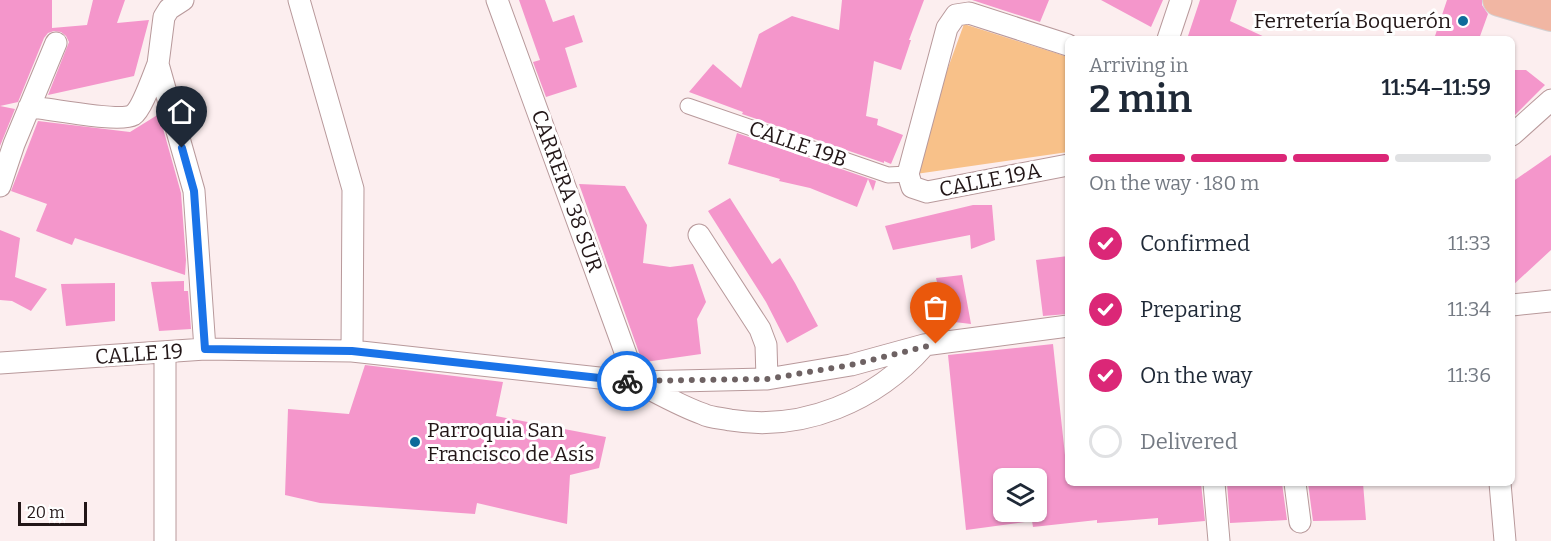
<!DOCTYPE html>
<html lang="en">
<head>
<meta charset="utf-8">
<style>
	:root { --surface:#fff; --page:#f6f6f7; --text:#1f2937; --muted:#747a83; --line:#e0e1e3; --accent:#db2777 }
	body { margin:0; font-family:Bitter,serif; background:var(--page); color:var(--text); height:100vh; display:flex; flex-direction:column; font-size:22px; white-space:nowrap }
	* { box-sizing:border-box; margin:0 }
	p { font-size:20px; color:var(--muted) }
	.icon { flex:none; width:33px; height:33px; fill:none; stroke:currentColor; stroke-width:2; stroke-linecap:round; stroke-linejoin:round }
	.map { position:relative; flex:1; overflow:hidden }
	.side { position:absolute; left:1065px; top:36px; width:450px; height:450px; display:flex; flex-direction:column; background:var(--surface); border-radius:9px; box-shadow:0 2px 4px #0004 }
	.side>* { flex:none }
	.fabs { position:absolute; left:993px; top:468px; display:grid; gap:12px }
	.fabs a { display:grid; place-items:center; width:54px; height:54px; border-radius:9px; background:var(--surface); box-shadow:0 2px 4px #0004; font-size:30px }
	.scale { position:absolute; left:18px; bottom:15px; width:69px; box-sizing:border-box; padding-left:6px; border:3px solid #221617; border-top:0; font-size:16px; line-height:21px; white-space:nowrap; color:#221617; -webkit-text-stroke:4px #fff; paint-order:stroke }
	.pin { position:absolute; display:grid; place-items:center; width:51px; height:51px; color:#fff; margin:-62px -26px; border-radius:50% 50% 50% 0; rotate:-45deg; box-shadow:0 0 6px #0007 }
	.pin .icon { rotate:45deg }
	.courier { position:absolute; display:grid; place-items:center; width:60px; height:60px; margin:-30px; border:4px solid #1a73e8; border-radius:50%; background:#fff; color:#222; box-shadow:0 2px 8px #0007 }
	.headline em { font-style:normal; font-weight:600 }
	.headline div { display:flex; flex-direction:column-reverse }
	.headline { display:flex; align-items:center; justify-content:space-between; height:102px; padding:0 24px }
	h1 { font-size:39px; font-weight:600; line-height:45px }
	.bar { display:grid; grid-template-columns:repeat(4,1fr); gap:9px 6px; align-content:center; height:72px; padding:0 24px }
	.bar i { height:8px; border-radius:4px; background:var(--line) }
	.bar .current { background:var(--accent) }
	.bar p { grid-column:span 4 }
	ol { padding:0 24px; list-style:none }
	li { display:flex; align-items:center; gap:18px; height:66px }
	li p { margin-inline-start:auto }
	li .icon { padding:6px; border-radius:50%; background:var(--accent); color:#fff; stroke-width:4 }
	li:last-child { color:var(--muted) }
	li i { width:33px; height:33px; border:3px solid var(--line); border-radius:50% }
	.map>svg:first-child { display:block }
	.green { fill:#f8c189 }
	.building { fill:#f496cb; fill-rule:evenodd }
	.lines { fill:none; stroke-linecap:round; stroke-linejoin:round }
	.pedestrian-casing { stroke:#b8999b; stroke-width:17 }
	.minor-casing { stroke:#b8999b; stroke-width:23 }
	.primary-casing { stroke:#d3d0d1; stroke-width:34 }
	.pedestrian { stroke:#fff; stroke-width:15 }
	.minor { stroke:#fff; stroke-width:21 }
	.primary { stroke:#f1b6a3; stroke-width:32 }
	.done { stroke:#6e6263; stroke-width:6; stroke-dasharray:0 10.8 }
	.route { stroke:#1a73e8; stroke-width:8 }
	.poi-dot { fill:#0e6b9a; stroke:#fff; stroke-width:2 }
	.labels { text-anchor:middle; stroke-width:6; stroke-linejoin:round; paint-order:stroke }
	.poi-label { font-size:21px; fill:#221617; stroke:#fff; text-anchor:end }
	.street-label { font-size:21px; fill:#221617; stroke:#fff }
</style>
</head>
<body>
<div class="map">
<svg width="1551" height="541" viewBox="0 0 1551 541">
	<rect width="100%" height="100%" fill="#fceeef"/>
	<path class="green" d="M964 24 1068 57V152L909 175Z"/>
	<path class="building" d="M0 0H52V28L87 25 93 0H125L117 23 149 20 134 76 48 95 69 42 66 36 61 32 54 31 48 33 44 38 18 102 0 106Z
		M519 0H545L553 22 574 15 583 42 565 48 577 87 546 97 533 62 540 60Z
		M842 0H924L909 40H911L901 70 874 61 866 116 878 119 877 125 903 135 891 164 884 161V163L742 114 743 112 689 92 713 64 741 88 759 34 792 16 839 30Z
		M972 0H1049L1040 22Z
		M1101 0H1163L1151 27Z
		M1200 0H1237L1230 21 1269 39H1187Z
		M1447 0H1482V5L1488 14 1479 39H1434Z
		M1512 70H1526L1545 85 1512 118Z
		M0 106 15 109 0 146Z
		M159 114 181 193 186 260 185 275 75 238 72 245 36 231 47 204 11 191 38 121 130 132Z
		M737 133 876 181 873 191 868 179 857 207 810 188 779 181 780 179 728 164Z
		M1551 155V250L1512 286V182Z
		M579 184 625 186 647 225 643 263 670 267 693 264 706 302 697 319 701 354 645 362 642 361Z
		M730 198 772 264 780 258 795 283 818 326 787 343 766 302 708 211Z
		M973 205H992L995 240 971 249 970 235 893 250 885 226Z
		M0 230 20 238 15 277 47 289 31 311 12 301 0 300Z
		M1068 256V314L1043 316 1036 260Z
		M962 275 971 324 946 321 936 278Z
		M184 281V291H188L191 329 159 331 151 282Z
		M115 283V321L66 326 61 284Z
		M1053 344 1068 483H1201L1205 521 1158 525V518L1097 523V520L1033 527 1032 521 966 530 948 355ZM1004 478H1036V512H1004Z
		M365 365 503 382 496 416 606 437 599 468 570 475 567 524 477 503 475 514 320 503 285 495 288 409 349 414Z
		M1227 483H1282L1287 520 1230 523Z
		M1308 483H1363L1366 520 1313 521Z"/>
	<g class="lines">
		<g class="pedestrian-casing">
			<path id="pedestrian" d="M688 106 888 175 908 174"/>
		</g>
		<g class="minor-casing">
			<path id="minor" d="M183 0 169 9 164 17 158 64 194 191 205 349
				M299 0 353 189 352 351
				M497 0 636 382C658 393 680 406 703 414 711 418 721 418 730 420 803 432 876 401 924 346
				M1168 39 1181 0
				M1068 45 969 13 956 15 947 28 908 174 912 187 927 192 1068 165
				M29 107C49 108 119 123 133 115 142 109 153 76 158 64
				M1512 135 1551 100
				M0 186 14 144 56 43
				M699 235 760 329 766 345 767 379
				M1512 305 1551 301
				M165 353V541
				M0 363 205 349 352 351 636 382 767 379 851 365 924 345 1068 326
				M1214 483 1219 541
				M1295 483 1300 522
				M1500 483 1505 541"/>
		</g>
		<g class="primary-casing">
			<path id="primary" d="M1499 0 1551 15"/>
		</g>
		<use href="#pedestrian" class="pedestrian"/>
		<use href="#minor" class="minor"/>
		<use href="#primary" class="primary"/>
	</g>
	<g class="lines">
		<path class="done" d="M627 381 767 379 851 365 936 344"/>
		<path class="route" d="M182 148 194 191 205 349 352 351 627 381"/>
	</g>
	<g class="poi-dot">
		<circle cx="1463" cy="21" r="6"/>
		<circle cx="415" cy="442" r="6"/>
	</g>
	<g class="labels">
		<g class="poi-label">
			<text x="1451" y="28">Ferretería Boquerón</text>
			<text x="427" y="437" text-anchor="start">Parroquia San<tspan x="427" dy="24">Francisco de Asís</tspan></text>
		</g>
		<g class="street-label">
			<text transform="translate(798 144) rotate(19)" y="7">CALLE 19B</text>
			<text transform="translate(990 180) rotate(-11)" y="7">CALLE 19A</text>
			<text transform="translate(567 191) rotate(70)" y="7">CARRERA 38 SUR</text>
			<text transform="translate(139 354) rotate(-4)" y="7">CALLE 19</text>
		</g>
	</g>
</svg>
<div class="fabs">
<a><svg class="icon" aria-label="layers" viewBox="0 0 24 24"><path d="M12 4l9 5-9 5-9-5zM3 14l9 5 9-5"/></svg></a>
</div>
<div class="scale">20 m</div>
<div class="pin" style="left:936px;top:344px;background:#ea580c"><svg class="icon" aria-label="bag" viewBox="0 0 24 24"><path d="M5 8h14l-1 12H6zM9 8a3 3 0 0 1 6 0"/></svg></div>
<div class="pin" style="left:182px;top:148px;background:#1f2937"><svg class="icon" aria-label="home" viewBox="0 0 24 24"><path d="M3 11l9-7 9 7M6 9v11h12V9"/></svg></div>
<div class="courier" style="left:627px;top:381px"><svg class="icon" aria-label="bike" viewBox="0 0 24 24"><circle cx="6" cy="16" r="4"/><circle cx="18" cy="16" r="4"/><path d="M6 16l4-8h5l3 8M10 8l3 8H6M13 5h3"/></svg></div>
<section class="side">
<div class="headline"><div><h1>2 min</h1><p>Arriving in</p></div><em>11:54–11:59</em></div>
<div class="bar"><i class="current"></i><i class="current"></i><i class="current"></i><i></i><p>On the way · 180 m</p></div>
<ol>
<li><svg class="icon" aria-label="check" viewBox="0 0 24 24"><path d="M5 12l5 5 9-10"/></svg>Confirmed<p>11:33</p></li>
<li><svg class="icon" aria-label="check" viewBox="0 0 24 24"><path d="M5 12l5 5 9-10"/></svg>Preparing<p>11:34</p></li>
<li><svg class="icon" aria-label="check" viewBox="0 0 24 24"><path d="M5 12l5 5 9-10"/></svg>On the way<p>11:36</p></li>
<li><i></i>Delivered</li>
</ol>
</section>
</div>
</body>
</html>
